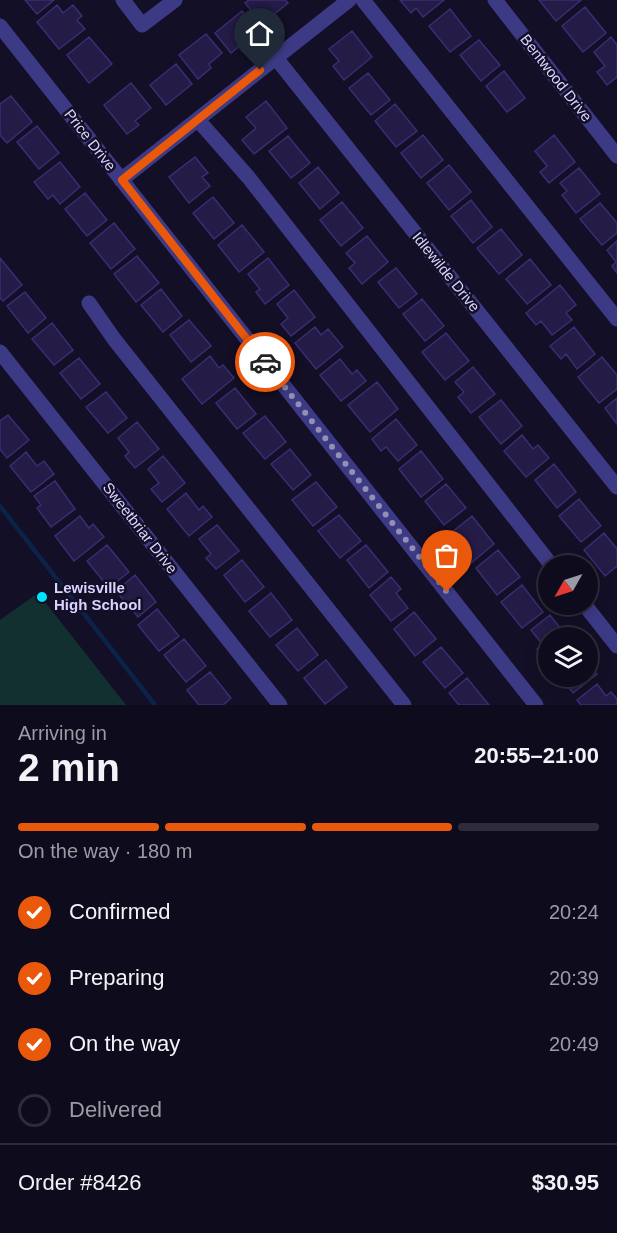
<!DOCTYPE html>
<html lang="en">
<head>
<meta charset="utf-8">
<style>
	:root { --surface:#0e0b1c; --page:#1c1929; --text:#f1f3f6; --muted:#9b9ba3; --line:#2e2b3b; --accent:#ea580c }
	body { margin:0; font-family:Helvetica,sans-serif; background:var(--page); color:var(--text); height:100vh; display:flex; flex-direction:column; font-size:22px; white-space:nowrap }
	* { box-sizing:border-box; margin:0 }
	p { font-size:20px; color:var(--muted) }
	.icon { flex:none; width:33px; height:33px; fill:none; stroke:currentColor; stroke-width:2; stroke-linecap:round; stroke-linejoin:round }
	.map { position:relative; height:705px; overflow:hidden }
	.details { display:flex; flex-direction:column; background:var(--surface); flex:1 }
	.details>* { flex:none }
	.needle { width:39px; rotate:231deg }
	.controls { position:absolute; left:538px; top:555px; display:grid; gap:12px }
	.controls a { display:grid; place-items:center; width:60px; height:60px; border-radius:50%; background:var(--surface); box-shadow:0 3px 15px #0003,0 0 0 2px var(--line); font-size:30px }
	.pin { position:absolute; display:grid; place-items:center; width:51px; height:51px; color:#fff; margin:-62px -26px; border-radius:50% 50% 50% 0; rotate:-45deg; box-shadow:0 0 6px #0007 }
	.pin .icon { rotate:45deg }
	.courier { position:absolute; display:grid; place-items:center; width:60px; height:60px; margin:-30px; border:4px solid #ea580c; border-radius:50%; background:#fff; color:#222; box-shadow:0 2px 8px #0007 }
	.headline em { font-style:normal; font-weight:800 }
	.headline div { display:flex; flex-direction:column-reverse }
	.headline { display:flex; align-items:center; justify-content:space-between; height:102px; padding:0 18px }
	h1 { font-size:39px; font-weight:800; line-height:45px }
	.bar { display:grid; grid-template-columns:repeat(4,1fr); gap:9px 6px; align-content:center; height:72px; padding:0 18px }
	.bar i { height:8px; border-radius:4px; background:var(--line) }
	.bar .selected { background:var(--accent) }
	.bar p { grid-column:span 4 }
	.line { display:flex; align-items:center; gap:15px; padding:0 18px; border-top:2px solid var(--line) }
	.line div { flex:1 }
	ol { padding:0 18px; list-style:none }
	li { display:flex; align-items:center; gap:18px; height:66px }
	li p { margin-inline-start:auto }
	li .icon { padding:6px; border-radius:50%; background:var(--accent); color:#fff; stroke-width:4 }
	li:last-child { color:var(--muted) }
	li i { width:33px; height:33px; border:3px solid var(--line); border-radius:50% }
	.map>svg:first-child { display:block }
	.green { fill:#12302f }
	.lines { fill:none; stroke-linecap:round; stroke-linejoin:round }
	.stream { stroke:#0c2248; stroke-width:4.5 }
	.building { fill:#241b47; stroke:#3b2d73; stroke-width:1.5 }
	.minor { stroke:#3d3a85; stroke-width:15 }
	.done { stroke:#948fb3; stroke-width:6; stroke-dasharray:0 10.8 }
	.route { stroke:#ea580c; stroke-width:8 }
	.poi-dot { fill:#00e5ff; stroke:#130f26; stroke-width:2 }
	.labels { text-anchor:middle; stroke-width:5; stroke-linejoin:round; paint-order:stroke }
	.street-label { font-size:15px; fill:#d9d4ff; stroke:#130f26 }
	.poi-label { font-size:15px; font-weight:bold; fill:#d9d4ff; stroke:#130f26; text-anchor:start }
</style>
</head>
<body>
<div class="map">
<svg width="617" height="705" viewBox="0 0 617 705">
	<rect width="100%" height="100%" fill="#130f26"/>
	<path class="green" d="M38 593 126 705H0V620Z"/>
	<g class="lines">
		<path class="stream" d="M0 506 155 705"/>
	</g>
	<path class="building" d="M25 0H54L37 14Z
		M249 0H285L288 3 262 24 245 3Z
		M400 0H444L423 17 416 8 411 13Z
		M539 0H581L556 21Z
		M57 5 63 13 73 5 82 16 77 20 85 29 59 49 37 22Z
		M585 7 606 33 583 52 562 26Z
		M450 9 471 36 450 52 429 26Z
		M242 11 258 31 231 53 215 33Z
		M352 31 372 57 344 80 333 66 339 61 329 49Z
		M206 34 222 53 209 64 211 68 198 79 179 55Z
		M89 37 112 64 89 83 67 55Z
		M611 37 617 45V77L607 85 597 72 605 66 594 52Z
		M479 40 500 65 481 81 460 55Z
		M176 64 192 84 166 105 150 85Z
		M504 71 525 98 507 112 486 86Z
		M368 73 390 100 371 115 349 88Z
		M131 83 151 108 135 121 139 125 127 134 104 105Z
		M11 96 32 122 7 143 0 135V104Z
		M266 101 287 128 254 154 242 140 256 128 246 117Z
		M395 104 417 131 396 147 375 121Z
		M37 126 59 153 39 169 17 142Z
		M423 135 443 160 421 178 401 153Z
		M554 135 575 162 549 183 540 172 547 166 535 151Z
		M288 136 310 163 291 178 269 151Z
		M195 157 208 173 202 177 210 186 189 203 169 177Z
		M60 162 80 187 60 204 53 195 48 199 34 182Z
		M449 165 471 192 449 210 427 183Z
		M318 167 339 193 320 209 299 183Z
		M579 168 600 194 576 213 562 195 567 191 560 183Z
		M85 193 107 220 87 236 65 209Z
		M213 197 234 223 214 239 193 213Z
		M471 200 492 227 473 243 451 216Z
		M342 202 363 228 341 246 320 220Z
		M600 203 617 223V233L602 245 580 219Z
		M114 223 135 249 111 269 90 243Z
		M242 225 264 252 239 272 218 245Z
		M501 229 522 255 499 274 477 248Z
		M367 236 388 262 362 284 349 268 355 263 346 253Z
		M617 241V273L612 266 616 262 607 250Z
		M137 256 159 283 136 302 114 274Z
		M0 258 22 285 3 301 0 298Z
		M268 258 289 285 265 304 256 292 260 289 248 274Z
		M530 259 551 285 527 304 506 279Z
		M396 268 417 294 399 308 378 282Z
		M560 285 576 305 566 313 572 320 552 335 541 321 536 325 526 313Z
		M161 289 182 316 163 332 141 305Z
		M294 290 315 317 291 336 281 324 288 318 277 304Z
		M25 292 46 318 28 333 7 306Z
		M422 299 444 326 425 341 403 314Z
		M189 320 211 346 191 362 170 335Z
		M52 323 73 350 54 365 32 339Z
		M315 327 321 335 328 329 343 347 316 369 295 343Z
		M574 327 595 354 577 369 566 354 561 359 550 346Z
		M446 333 469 361 445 380 422 352Z
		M210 356 219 368 223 365 234 378 202 404 182 379Z
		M602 357 617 375V389L599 403 578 377Z
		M79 358 100 384 81 399 60 373Z
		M340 359 352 374 357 370 366 381 341 401 320 375Z
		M473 367 495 394 471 413 458 397 464 392 455 382Z
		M377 382 398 409 370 432 348 405Z
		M235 388 256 414 237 429 216 403Z
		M106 392 127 418 108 433 86 407Z
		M617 398V424L605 408Z
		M501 400 522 426 501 444 479 417Z
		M8 415 29 440 7 458 0 449V421Z
		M265 416 286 442 265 459 243 433Z
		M396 419 417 445 398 461 386 447 381 451 372 439Z
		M137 422 159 449 135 468 125 456 129 452 118 438Z
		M522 435 533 449 538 445 549 458 526 477 504 451Z
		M290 449 311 475 293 490 271 464Z
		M421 451 443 479 421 497 399 469Z
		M26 452 37 466 44 461 54 474 31 492 10 466Z
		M163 456 185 483 162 502 151 489 159 483 148 469Z
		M554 464 576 492 557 508 535 480Z
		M55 481 75 509 51 527 37 508 41 505 34 496Z
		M316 482 337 507 313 526 292 500Z
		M446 484 466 508 444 525 425 501Z
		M186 493 199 510 203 506 212 517 189 536 167 509Z
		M579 499 601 526 581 542 559 516Z
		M339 515 361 541 340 558 318 531Z
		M80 516 89 528 93 524 104 537 74 561 55 536Z
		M472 516 494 544 470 564 447 536Z
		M217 525 239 551 216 569 206 558 211 554 199 539Z
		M604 533 617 549V566L605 576 584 550Z
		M107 545 129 572 109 588 87 561Z
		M366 545 388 572 369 588 347 560Z
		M498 550 520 577 497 595 476 568Z
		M242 560 264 587 245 602 224 575Z
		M135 575 156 602 138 617 116 591Z
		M391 577 401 589 396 593 408 608 391 621 370 595Z
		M522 585 543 612 522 628 501 602Z
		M271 593 292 620 270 637 249 611Z
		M157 609 179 636 159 651 138 625Z
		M414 612 436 639 415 656 394 629Z
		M550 615 568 638H549V660L547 661 537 649 543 645 531 630Z
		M297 628 318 655 298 671 276 645Z
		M184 639 206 666 186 682 164 655Z
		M441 647 463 673 445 688 423 662Z
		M326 660 347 687 325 704 304 678Z
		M588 662 597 674 573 693 560 676H588Z
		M210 672 231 698 223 705H199L187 690Z
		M467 678 489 705H459L449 693Z
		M597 684 606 696 611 692 617 699V705H581L577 700Z"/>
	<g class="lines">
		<path class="minor" d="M123 0 142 25 175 0
			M363 0 617 319
			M495 0 617 156
			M0 26 536 705
			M276 58 617 487
			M198 120 249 178 552 566
			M121 180 349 0
			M89 303 114 339 404 705
			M0 352 280 705
			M584 604 617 646"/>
	</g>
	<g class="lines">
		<path class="done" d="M265 362 447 592"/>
		<path class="route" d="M260 70 122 180 265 362"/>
	</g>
	<circle class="poi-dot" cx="42" cy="597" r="6"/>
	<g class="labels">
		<g class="street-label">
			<text transform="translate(556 78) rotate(52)" y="5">Bentwood Drive</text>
			<text transform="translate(90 140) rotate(52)" y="5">Price Drive</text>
			<text transform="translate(446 272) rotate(51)" y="5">Idlewilde Drive</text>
			<text transform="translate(140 528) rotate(52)" y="5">Sweetbriar Drive</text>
		</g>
		<g class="poi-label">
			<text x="54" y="593">Lewisville<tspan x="54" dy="17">High School</tspan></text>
		</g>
	</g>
</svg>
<div class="controls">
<a><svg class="needle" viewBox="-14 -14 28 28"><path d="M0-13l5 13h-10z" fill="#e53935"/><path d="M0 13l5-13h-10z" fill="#9b9ba3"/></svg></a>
<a><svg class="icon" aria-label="layers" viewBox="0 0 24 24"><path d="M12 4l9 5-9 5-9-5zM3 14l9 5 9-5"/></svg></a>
</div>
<div class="pin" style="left:447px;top:592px;background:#ea580c"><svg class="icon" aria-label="bag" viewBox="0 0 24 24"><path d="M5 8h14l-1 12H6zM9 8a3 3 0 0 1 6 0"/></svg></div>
<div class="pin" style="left:260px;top:70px;background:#1f2937"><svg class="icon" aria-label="home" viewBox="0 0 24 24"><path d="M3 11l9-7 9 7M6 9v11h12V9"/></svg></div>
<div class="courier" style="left:265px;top:362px"><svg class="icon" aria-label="car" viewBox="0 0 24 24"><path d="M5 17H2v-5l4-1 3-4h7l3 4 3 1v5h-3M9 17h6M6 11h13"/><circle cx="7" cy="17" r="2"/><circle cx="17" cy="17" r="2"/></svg></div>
</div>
<section class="details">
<div class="headline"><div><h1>2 min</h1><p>Arriving in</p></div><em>20:55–21:00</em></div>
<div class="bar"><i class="selected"></i><i class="selected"></i><i class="selected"></i><i></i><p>On the way · 180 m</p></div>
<ol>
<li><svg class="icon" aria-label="check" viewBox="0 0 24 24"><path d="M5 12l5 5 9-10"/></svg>Confirmed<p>20:24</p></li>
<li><svg class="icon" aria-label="check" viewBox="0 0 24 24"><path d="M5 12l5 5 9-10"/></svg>Preparing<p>20:39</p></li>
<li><svg class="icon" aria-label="check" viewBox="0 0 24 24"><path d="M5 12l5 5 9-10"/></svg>On the way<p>20:49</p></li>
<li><i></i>Delivered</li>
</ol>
<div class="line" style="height:78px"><div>Order #8426</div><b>$30.95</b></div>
</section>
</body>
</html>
